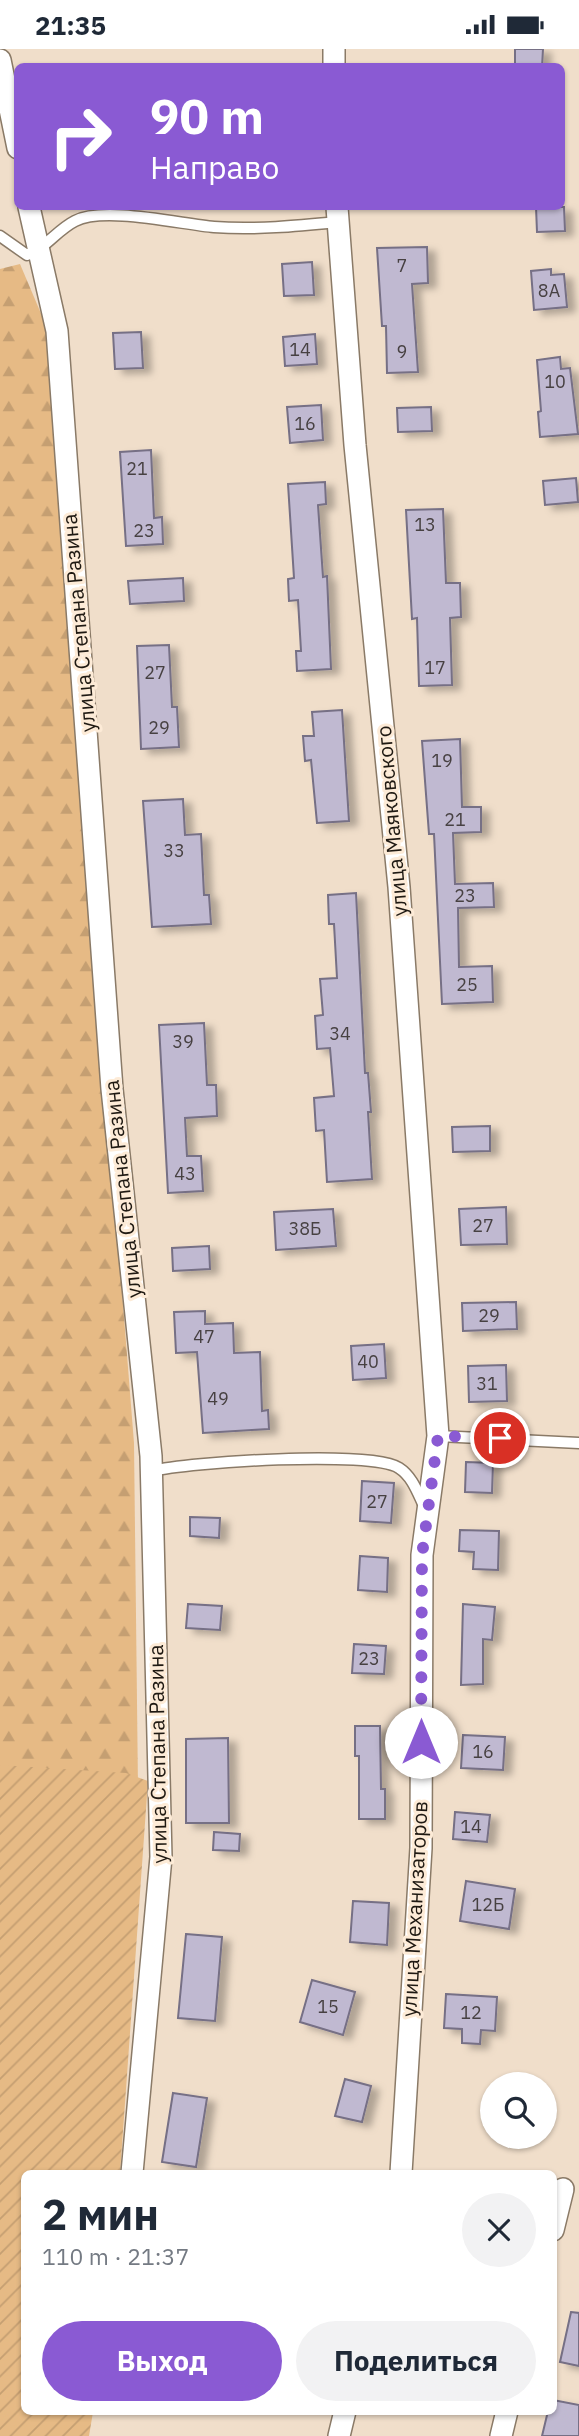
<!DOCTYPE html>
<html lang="ru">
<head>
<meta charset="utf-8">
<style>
  body { margin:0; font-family:"IBM Plex Sans",sans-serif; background:#f2f2f3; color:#1f2937; height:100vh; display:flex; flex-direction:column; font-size:26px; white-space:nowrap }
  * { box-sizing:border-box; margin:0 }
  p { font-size:23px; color:#747a83 }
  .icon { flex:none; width:38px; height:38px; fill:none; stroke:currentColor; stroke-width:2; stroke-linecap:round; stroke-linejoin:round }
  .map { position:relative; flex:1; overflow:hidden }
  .sheet { position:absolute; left:21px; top:2121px; width:536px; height:245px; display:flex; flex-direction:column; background:#fff; border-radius:10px; box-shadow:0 2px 5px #0004 }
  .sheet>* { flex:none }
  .top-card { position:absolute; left:14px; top:14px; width:551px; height:147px; border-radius:10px; box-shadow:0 2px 5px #0004; background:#8a5ad3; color:#fff; overflow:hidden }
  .tools { position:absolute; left:480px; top:2023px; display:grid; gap:14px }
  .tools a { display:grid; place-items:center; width:77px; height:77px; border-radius:50%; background:#fff; box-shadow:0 2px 5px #0004; font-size:35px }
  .pin { position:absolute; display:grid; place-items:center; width:60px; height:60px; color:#fff; margin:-30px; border:4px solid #fff; border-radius:50%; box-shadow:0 2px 7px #0007 }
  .me { position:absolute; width:77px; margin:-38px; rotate:0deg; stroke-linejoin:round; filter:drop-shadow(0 0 5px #0008) }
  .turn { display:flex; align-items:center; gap:24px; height:147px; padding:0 21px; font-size:32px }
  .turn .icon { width:91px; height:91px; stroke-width:2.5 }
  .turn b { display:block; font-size:49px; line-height:60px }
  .round { display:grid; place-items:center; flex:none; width:74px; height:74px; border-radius:37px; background:#f2f2f3 }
  .summary { display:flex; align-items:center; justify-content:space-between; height:119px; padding:0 21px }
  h1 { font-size:42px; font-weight:800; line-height:52px }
  .button { display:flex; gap:14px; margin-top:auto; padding:14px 21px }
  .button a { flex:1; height:80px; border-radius:42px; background:#8a5ad3; color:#fff; font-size:28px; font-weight:800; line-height:80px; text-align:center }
  .button a+a { background:#f2f2f3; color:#1f2937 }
  .status { display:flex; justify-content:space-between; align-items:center; height:49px; padding:0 35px; background:#fff; direction:ltr }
  .status svg { height:19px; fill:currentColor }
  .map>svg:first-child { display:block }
  .forest { fill:url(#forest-firs) }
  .garden { fill:url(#garden-furrows) }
  .building { fill:#c0b9d1; stroke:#766f85; stroke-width:2; filter:url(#shadow) }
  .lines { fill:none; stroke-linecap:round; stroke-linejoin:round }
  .service-casing { stroke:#8a7a67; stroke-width:13 }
  .minor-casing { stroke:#8a7a67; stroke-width:24 }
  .service { stroke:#fff; stroke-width:10 }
  .minor { stroke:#fff; stroke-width:21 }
  .route { stroke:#8a5ad3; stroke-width:12; stroke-dasharray:0 21.6 }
  .labels { text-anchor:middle; stroke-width:6; stroke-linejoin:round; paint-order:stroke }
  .number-label { font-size:18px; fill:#474142 }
  .street-label { font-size:21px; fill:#1f1912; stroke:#fdebd7 }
</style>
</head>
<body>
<div class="status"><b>21:35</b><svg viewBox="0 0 49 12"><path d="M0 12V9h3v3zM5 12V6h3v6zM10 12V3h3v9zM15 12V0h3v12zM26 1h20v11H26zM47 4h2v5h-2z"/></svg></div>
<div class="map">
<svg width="579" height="2387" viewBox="0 0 579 2387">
  <defs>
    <pattern id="forest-firs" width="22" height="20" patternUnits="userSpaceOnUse" patternTransform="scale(1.75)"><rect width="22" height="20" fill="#e6ba85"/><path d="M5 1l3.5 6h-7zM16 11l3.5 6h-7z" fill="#c59f72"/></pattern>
    <pattern id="garden-furrows" width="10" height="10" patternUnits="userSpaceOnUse" patternTransform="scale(1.75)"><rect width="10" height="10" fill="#e6ba85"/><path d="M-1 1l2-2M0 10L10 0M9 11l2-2" fill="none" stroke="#c59f72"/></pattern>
    <filter id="shadow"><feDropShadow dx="8" dy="4.5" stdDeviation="3.5" flood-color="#0004"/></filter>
  </defs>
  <rect width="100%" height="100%" fill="#f0deca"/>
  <polygon class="forest" points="20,215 45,274 134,1394 138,1739 0,1734 0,220"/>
  <polygon class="garden" points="0,1716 126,1724 148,1732 120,2124 24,2124 24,2362 93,2363 89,2387 0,2387"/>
  <g class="building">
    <polygon points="515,0 543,0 542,18 515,18"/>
    <polygon points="536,158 564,158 565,182 537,183"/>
    <polygon points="427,198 428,234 412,235 418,323 387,324 386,277 382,277 377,199"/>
    <polygon points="312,213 314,246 284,247 282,215"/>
    <polygon points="551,220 551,226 564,225 567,258 534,261 531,222"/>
    <polygon points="141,283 143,319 115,320 113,284"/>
    <polygon points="315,285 317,315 285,317 283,288"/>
    <polygon points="560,308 561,320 570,319 578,385 540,388 538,363 541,362 537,311"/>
    <polygon points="321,356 323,391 290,394 287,358"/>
    <polygon points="431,358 432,382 398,383 397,359"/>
    <polygon points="151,401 154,469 162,468 163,495 126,497 120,403"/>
    <polygon points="576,429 578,453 545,456 543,432"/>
    <polygon points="325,433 326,455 318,456 323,528 327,527 331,620 297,622 296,602 301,602 298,551 289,552 288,530 294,529 288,435"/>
    <polygon points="443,460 446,534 460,534 461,568 450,569 452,636 419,637 417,569 412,570 406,461"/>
    <polygon points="183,529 184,552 130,555 128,532"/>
    <polygon points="169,596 172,658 177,658 179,698 141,700 137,597"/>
    <polygon points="342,661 349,772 317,774 311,711 305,712 303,687 314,687 312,663"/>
    <polygon points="460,690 462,758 481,758 481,783 453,784 455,835 493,834 494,858 458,859 459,918 492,917 493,953 442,955 434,785 429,785 422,692"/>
    <polygon points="183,750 185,786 201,785 204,846 209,846 211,875 152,878 143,752"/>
    <polygon points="356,844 365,1024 368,1024 371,1063 368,1063 372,1130 327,1133 324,1081 316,1082 314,1049 334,1047 330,999 317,1000 315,967 323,966 320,930 337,929 334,875 329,875 328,846"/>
    <polygon points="204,974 207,1036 216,1036 217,1067 185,1069 187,1107 201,1107 203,1142 168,1144 159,976"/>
    <polygon points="490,1077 490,1102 453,1103 452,1078"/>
    <polygon points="506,1158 507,1195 461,1196 459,1160"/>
    <polygon points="333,1160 336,1197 276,1201 274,1163"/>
    <polygon points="209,1197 210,1220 173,1222 172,1199"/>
    <polygon points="516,1253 517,1280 463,1282 462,1254"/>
    <polygon points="205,1262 205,1275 233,1274 234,1304 260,1303 262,1362 268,1361 269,1380 203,1384 197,1303 176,1304 174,1263"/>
    <polygon points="384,1295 386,1329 353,1331 351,1297"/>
    <polygon points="506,1316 507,1352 469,1353 468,1317"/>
    <polygon points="466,1413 493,1414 492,1444 465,1443"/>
    <polygon points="362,1432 394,1434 391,1474 360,1472"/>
    <polygon points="190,1468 220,1469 219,1489 190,1487"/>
    <polygon points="460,1481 499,1482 498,1521 473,1520 474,1503 459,1502"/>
    <polygon points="360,1507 388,1509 387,1543 358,1541"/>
    <polygon points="188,1555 222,1557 220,1581 186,1579"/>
    <polygon points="463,1555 495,1558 492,1591 483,1590 483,1635 461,1636"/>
    <polygon points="354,1595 386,1597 384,1625 352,1624"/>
    <polygon points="355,1677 380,1677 381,1740 385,1740 385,1770 359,1770 359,1707 355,1707"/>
    <polygon points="463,1686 505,1688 503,1721 461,1719"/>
    <polygon points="228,1689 229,1774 186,1774 186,1690"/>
    <polygon points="455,1763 490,1766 487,1793 453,1790"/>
    <polygon points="214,1783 240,1785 239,1802 213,1801"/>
    <polygon points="466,1832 515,1840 509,1880 460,1872"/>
    <polygon points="353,1852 389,1854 387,1896 350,1893"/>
    <polygon points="186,1885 222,1888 215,1972 178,1969"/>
    <polygon points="312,1931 355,1943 343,1986 300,1973"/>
    <polygon points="446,1945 497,1948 495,1982 481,1981 480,1995 462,1994 462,1980 444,1979"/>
    <polygon points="345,2030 371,2037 362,2073 335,2067"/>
    <polygon points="173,2044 207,2049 196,2118 162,2113"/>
    <polygon points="571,2263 579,2264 579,2317 560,2313"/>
    <polygon points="553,2351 579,2356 579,2387 542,2387 548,2362 553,2362"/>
  </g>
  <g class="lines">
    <defs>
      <g id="service">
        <path d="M 0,187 L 27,206 C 46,199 57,181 75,172 C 104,157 180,175 214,178 C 255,181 297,177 337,173"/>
        <polyline points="438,1387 579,1394"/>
        <path d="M 152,1422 C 187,1413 371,1401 399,1419 C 413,1428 418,1445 425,1459"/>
      </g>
      <g id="minor">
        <polyline points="334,0 334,18"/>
        <polyline points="0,11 18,99"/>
        <polyline points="29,158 57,282 112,1040 151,1407 161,1808 132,2124"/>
        <polyline points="337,158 355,396 399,838 438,1387 422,1506 421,1799 401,2124"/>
        <polyline points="553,2181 563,2140"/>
        <polyline points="339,2387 345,2362"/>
        <polyline points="501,2387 507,2362"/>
      </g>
    </defs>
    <use href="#service" class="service-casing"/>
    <use href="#minor" class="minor-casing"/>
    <use href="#service" class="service"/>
    <use href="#minor" class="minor"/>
  </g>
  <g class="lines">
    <polyline class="route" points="421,1693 422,1506 438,1387 500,1389"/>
  </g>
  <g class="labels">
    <g class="number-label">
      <text x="402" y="223">7</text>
      <text x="549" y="248">8А</text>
      <text x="300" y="307">14</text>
      <text x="402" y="309">9</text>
      <text x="555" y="339">10</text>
      <text x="305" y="381">16</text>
      <text x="137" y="426">21</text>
      <text x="425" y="482">13</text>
      <text x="144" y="488">23</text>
      <text x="435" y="625">17</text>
      <text x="155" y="630">27</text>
      <text x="159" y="685">29</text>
      <text x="442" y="718">19</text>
      <text x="455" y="777">21</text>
      <text x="174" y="808">33</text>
      <text x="465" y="853">23</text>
      <text x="467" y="942">25</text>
      <text x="340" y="991">34</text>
      <text x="183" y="999">39</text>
      <text x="185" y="1131">43</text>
      <text x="483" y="1183">27</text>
      <text x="305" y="1186">38Б</text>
      <text x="489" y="1273">29</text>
      <text x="204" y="1294">47</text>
      <text x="368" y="1319">40</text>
      <text x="487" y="1341">31</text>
      <text x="218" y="1356">49</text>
      <text x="377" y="1459">27</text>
      <text x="369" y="1616">23</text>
      <text x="483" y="1709">16</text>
      <text x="471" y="1784">14</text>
      <text x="488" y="1862">12Б</text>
      <text x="328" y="1964">15</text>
      <text x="471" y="1970">12</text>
    </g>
    <g class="street-label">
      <text transform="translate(79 574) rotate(-95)" y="7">улица Степана Разина</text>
      <text transform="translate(392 772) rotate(-95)" y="7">улица Маяковского</text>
      <text transform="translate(123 1140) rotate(-96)" y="7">улица Степана Разина</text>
      <text transform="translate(158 1705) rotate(-91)" y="7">улица Степана Разина</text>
      <text transform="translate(415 1860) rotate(-87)" y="7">улица Механизаторов</text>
    </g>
  </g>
</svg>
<div class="tools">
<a><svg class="icon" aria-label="search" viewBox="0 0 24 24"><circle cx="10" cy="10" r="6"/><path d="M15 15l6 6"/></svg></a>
</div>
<div class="pin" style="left:500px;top:1389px;background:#d93025"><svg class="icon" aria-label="arrive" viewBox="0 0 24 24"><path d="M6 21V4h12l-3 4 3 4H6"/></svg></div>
<svg class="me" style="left:421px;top:1693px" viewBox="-20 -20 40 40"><circle r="19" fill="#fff"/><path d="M0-13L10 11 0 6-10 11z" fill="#8a5ad3"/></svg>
<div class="top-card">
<div class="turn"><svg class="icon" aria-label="right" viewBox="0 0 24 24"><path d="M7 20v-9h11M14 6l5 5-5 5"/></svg><div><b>90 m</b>Направо</div></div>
</div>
<section class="sheet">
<div class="summary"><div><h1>2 мин</h1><p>110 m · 21:37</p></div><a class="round"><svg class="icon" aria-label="close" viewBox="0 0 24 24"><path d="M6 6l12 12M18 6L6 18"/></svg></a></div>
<div class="button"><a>Выход</a><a>Поделиться</a></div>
</section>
</div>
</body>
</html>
